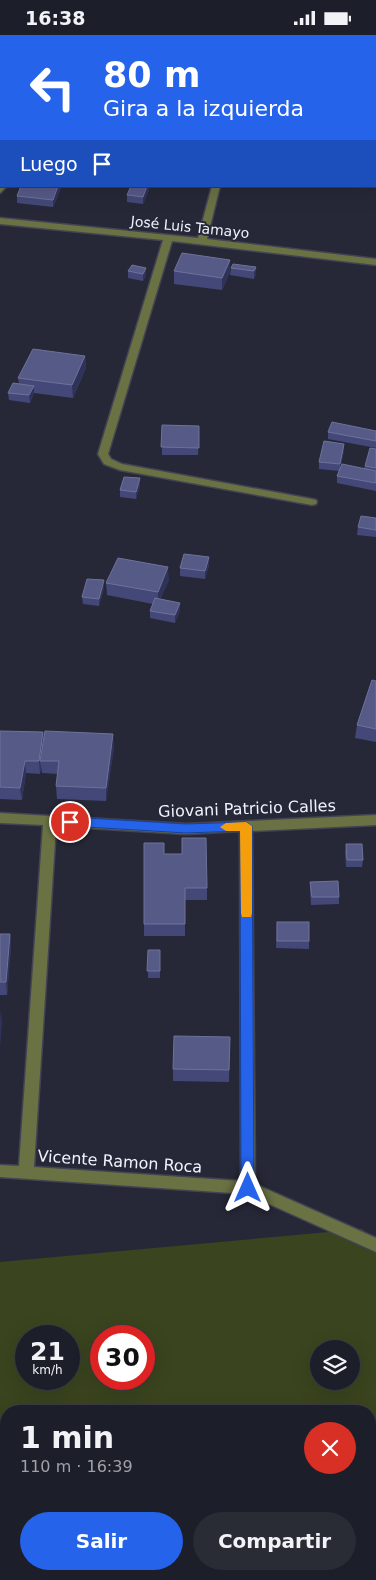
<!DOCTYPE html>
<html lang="es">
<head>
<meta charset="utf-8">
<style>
  body { margin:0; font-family:"DejaVu Sans",sans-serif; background:#292b35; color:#f1f3f6; height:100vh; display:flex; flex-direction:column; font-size:19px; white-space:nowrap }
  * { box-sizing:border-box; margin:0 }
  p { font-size:16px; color:#a0a2a8 }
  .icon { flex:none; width:28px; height:28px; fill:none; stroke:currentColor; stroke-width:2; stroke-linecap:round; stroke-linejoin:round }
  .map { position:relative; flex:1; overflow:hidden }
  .drawer { position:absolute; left:0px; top:1370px; width:376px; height:175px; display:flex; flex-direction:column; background:#1c1e29; border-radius:20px 20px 0 0; box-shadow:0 5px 20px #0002,0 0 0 1px #3a3c46 }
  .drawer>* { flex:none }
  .hud { position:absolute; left:0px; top:0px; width:376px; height:152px; box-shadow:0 5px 20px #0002,0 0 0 1px #3a3c46; background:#2563eb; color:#fff; overflow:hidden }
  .fabs { position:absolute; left:310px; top:1305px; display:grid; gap:10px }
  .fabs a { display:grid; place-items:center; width:50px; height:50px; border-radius:50%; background:#1c1e29; box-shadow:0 5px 20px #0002,0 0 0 1px #3a3c46; font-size:25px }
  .speed { position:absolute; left:15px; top:1290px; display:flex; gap:10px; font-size:25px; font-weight:700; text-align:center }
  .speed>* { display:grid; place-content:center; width:65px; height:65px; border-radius:50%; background:#1c1e29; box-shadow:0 5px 20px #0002,0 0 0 1px #3a3c46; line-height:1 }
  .speed small { font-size:12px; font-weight:400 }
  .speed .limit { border:8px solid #d22; background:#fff; color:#111 }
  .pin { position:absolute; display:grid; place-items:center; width:42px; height:42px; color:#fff; margin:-21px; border:2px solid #fff; border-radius:50%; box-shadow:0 1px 5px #0007 }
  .me { position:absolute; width:55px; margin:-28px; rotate:0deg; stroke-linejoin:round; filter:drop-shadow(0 0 4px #0008) }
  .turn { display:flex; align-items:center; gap:18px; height:105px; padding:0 20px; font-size:22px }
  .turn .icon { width:65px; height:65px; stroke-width:2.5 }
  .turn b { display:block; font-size:35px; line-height:42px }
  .then { display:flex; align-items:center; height:48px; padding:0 20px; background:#0003; gap:10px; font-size:19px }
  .round { display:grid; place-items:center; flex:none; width:52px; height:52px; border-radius:26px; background:#292b35 }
  .summary { display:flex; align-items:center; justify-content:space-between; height:85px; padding:0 20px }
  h1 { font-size:30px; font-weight:700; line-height:38px }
  .button { display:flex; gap:10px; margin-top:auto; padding:10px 20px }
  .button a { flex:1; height:58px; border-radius:30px; background:#2563eb; color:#fff; font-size:20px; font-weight:700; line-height:58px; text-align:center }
  .button a+a { background:#292b35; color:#f1f3f6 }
  .status { display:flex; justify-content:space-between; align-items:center; height:35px; padding:0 25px; background:#1c1e29; direction:ltr }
  .status svg { height:14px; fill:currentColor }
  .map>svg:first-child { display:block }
  .green { fill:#3a441e; fill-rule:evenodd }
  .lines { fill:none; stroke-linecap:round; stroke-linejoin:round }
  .minor-casing { stroke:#424453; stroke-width:3 }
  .minor { fill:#6a7143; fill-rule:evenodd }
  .wall { fill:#444879 }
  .shaded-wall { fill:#303359 }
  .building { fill:#565a87; stroke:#6e729a }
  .route { fill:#2563eb; stroke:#184099 }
  .slow { fill:#f59e0b }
  .labels { text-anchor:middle; stroke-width:4; stroke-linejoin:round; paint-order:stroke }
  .far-street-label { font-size:14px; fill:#f0f2fd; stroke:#262837 }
  .street-label { font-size:16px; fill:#f0f2fd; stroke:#262837 }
</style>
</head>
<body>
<div class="status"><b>16:38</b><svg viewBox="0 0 49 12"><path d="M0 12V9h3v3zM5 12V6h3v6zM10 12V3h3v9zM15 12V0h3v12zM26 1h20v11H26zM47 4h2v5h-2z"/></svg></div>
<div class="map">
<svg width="376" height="1545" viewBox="0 0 376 1545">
  <rect width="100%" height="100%" fill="#262837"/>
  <path class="green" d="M 362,1194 L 376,1206 L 376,1545 L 273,1545 L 269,1539 L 370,1539 L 370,1376 L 6,1376 L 6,1474 L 0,1474 L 0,1227 ZM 26,1301 L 69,1301 L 69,1344 L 26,1344 ZM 101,1301 L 144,1301 L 144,1344 L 101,1344 ZM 319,1314 L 351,1314 L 351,1346 L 319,1346 Z"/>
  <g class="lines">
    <defs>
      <g id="minor">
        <polygon points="0,149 1,151 7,151 0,158"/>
        <polygon points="212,151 220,151 207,204 376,224 376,230 172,206 108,419 111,424 122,429 312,464 316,465 317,467 316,469 312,470 120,435 104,429 98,419 163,205 0,189 0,183 198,203"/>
        <path d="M 0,778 L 186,789 L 376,780 L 376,790 L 252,796 L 255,1149 L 376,1203 L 376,1217 L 247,1159 L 0,1142 L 0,1130 L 19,1131 L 43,790 L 0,788 ZM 56,791 L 186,799 L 240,796 L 241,1146 L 34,1132 Z"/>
      </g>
    </defs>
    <use href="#minor" class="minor-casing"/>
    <use href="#minor" class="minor"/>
  </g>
  <g class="wall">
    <polygon points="21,151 62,151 53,172 17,168 17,161"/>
    <polygon points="306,151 327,151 327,152"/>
    <polygon points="149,155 143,169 127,167 127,160"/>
    <polygon points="230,225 230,237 222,255 174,249 174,236"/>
    <polygon points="256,232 256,239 254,244 230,240 231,233"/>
    <polygon points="146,233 146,240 143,246 128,243 128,236"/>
    <polygon points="85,321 86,333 73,363 34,358 30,368 9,365 8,358 19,349 18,343"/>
    <polygon points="162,390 199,391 198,420 162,420"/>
    <polygon points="376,396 376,413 328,404 328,397"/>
    <polygon points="344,409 344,416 340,434 364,433 365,431 376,414 376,456 337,448 337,441 339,436 319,434 319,427"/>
    <polygon points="140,451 136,464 120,462 120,455"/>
    <polygon points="376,483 376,502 357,500 358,492"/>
    <polygon points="209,522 209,530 205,544 180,541 180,533"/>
    <polygon points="104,545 104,553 99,571 83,569 82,562"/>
    <polygon points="169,545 160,564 180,575 175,588 150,583 150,576 153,569 107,560 106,548"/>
    <polygon points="376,646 376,707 355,703 357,690"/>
    <polygon points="0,696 43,697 44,703 114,712 106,766 57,764 56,751 58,739 42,738 41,732 40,739 26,738 22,765 0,764"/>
    <polygon points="346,809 363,825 362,832 346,832 345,817"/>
    <polygon points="164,819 207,853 207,865 185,865 185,901 144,901 144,889"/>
    <polygon points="310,847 339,862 339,869 311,870 310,854"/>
    <polygon points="277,887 309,906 309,914 276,913"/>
    <polygon points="0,899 10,899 11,911 7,960 0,960"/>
    <rect x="148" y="915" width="12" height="28"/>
    <polygon points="230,1002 229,1047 173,1046 173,1034"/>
  </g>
  <g class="shaded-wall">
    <polygon points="58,151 62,151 53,172 53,165"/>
    <polygon points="147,151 149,151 149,155 143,169 143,162"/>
    <polygon points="230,225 230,237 222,255 222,243"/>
    <polygon points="256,232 256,239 254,244 254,236"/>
    <polygon points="146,233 146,240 143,246 143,239"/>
    <polygon points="85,321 86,333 73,363 72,350"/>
    <polygon points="34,351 34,358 30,368 29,360"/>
    <polygon points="344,409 344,416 340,436 340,429"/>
    <polygon points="140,443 140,451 136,464 136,457"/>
    <polygon points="209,522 209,530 205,544 205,536"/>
    <polygon points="168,532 169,545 158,570 158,557"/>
    <polygon points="104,545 104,553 99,571 99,564"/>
    <polygon points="180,568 180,575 175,588 175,580"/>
    <polygon points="43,697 44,710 40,726 41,732 40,739 39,726"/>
    <polygon points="113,699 114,712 106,766 106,753"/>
    <polygon points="25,726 26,738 22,765 20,753"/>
    <polygon points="10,899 11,911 7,960 6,947"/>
    <polygon points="1,975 2,988 0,1014 0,983"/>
  </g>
  <g class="building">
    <polygon points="21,151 58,151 53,165 17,161"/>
    <polygon points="131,151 147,151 143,162 127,160"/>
    <polygon points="182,218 230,225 222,243 174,236"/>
    <polygon points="233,229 256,232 254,236 231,233"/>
    <polygon points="132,230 146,233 143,239 128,236"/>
    <polygon points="33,314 85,321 72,350 18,343"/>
    <polygon points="13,348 34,351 29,360 8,358"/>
    <polygon points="332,387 376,396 376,406 328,397"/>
    <polygon points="162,390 199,391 199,413 161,412"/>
    <polygon points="324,406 344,409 340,429 319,427"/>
    <polygon points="370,413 376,414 376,433 365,431"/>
    <polygon points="342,429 376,436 376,448 337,441"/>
    <polygon points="124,442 140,443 136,457 120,455"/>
    <polygon points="361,481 376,483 376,495 358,492"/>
    <polygon points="184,519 209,522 205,536 180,533"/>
    <polygon points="118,523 168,532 158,557 106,548"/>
    <polygon points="87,544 104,545 99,564 82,562"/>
    <polygon points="155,563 180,568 175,580 150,576"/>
    <polygon points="372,645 376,646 376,694 357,690"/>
    <polygon points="0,696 43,697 39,726 25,726 20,753 0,752"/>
    <polygon points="45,696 113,699 106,753 56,751 59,726 40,726"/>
    <polygon points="182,803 206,803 207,853 185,853 185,889 144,889 144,808 164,808 164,819 182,819"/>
    <polygon points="346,809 362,809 363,825 347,825"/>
    <polygon points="338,846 339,862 312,862 310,847"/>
    <rect x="277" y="887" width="32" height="19"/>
    <polygon points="0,899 10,899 6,947 0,947"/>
    <polygon points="148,915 160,915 160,936 147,936"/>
    <polygon points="174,1001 230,1002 229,1035 173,1034"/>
  </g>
  <polygon class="route" points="70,782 186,789 246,787 252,791 254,1153 253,1157 248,1159 243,1157 241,1153 240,796 186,798 70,791 64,787"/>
  <polygon class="slow" points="246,787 252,791 252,878 251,882 242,882 241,878 240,796 226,796 220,792 226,788"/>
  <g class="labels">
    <g class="far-street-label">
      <text transform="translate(190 192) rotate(6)" y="5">José Luis Tamayo</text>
    </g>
    <g class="street-label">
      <text transform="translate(247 773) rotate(-2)" y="6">Giovani Patricio Calles</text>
      <text transform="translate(120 1126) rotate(4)" y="6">Vicente Ramon Roca</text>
    </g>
  </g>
</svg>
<div class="fabs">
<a><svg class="icon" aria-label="layers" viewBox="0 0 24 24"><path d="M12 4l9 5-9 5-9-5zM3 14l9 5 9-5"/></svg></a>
</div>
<div class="speed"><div>21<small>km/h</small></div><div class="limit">30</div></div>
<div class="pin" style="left:70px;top:787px;background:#d93025"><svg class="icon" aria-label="arrive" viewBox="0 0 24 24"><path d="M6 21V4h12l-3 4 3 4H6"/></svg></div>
<svg class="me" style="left:248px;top:1153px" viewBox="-20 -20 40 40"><path d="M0-17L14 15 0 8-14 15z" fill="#2563eb" stroke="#fff" stroke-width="4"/></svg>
<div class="hud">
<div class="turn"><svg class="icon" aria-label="left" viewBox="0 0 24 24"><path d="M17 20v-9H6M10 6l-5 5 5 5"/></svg><div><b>80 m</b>Gira a la izquierda</div></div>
<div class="then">Luego<svg class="icon" aria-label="arrive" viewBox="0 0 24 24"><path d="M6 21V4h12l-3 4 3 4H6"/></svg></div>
</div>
<section class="drawer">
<div class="summary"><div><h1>1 min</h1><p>110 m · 16:39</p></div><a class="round" style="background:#d93025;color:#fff"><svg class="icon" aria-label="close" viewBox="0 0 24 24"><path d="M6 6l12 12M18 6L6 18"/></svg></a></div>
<div class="button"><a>Salir</a><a>Compartir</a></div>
</section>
</div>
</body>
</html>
